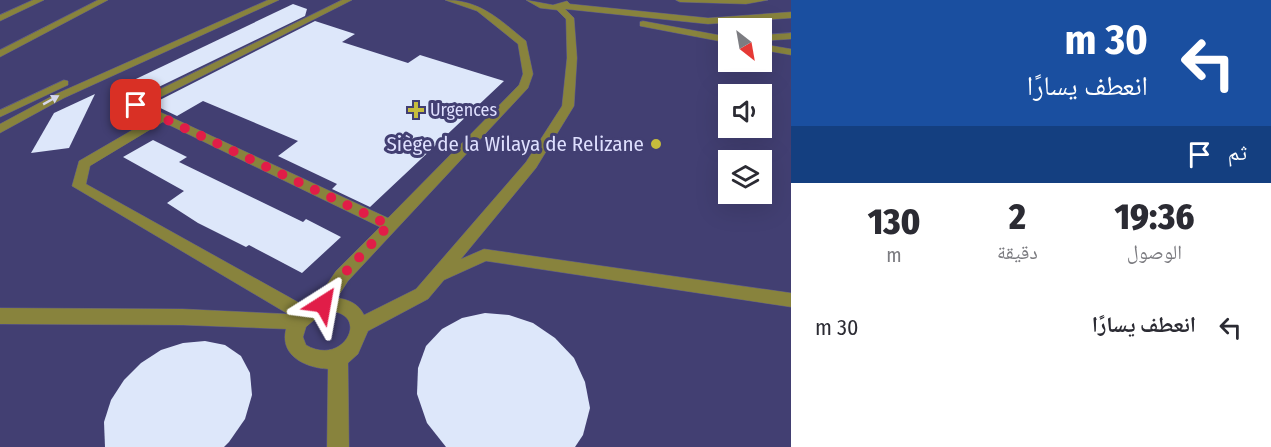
<!DOCTYPE html>
<html lang="ar">
<head>
<meta charset="utf-8">
<style>
  body { margin:0; font-family:"Fira Sans Condensed","Noto Naskh Arabic",sans-serif; background:#f2f2f3; color:#2b2b33; direction:rtl; height:100vh; display:flex; flex-direction:column; font-size:22px; white-space:nowrap }
  * { box-sizing:border-box; margin:0 }
  p { font-size:20px; color:#7c7c81 }
  .icon { flex:none; width:33px; height:33px; fill:none; stroke:currentColor; stroke-width:2; stroke-linecap:round; stroke-linejoin:round }
  .map { position:relative; flex:1; overflow:hidden; direction:ltr }
  .sheet { display:flex; flex-direction:column; background:#fff; width:480px }
  .sheet>* { flex:none }
  .banner { background:#1a4fa0; color:#fff; overflow:hidden }
  .needle { width:39px; rotate:149deg }
  .tools { position:absolute; left:718px; top:18px; display:grid; gap:12px }
  .tools a { display:grid; place-items:center; width:54px; height:54px; border-radius:0px; background:#fff; box-shadow:0 6px 24px #0002; font-size:30px }
  .pin { position:absolute; display:grid; place-items:center; width:51px; height:51px; color:#fff; margin:-26px; border-radius:12px; box-shadow:0 3px 9px #0006 }
  .me { position:absolute; width:66px; margin:-33px; rotate:34deg; stroke-linejoin:round; filter:drop-shadow(0 0 4px #0008) }
  .turn { display:flex; align-items:center; gap:21px; height:126px; padding:0 24px; font-size:27px }
  .turn .icon { width:78px; height:78px; stroke-width:2.5 }
  .turn b { display:block; font-size:42px; line-height:51px }
  .then { display:flex; align-items:center; height:57px; padding:0 24px; background:#0003; gap:12px; font-size:22px }
  .eta { display:flex; justify-content:space-evenly; align-items:center; height:102px; text-align:center }
  .eta b { font-size:36px; font-weight:800; line-height:42px }
  ul { padding:0; list-style:none }
  li { display:flex; align-items:center; gap:18px; height:84px; padding:0 24px }
  li div { flex:1 }
  li b { display:block; font-size:22px }
  li em { font-style:normal }
  main { display:flex; flex:1; min-height:0 }
  .map>svg:first-child { display:block }
  .building { fill:#dde7fa }
  .lines { fill:none; stroke-linecap:round; stroke-linejoin:round }
  .minor-casing { stroke:#5e5c8b; stroke-width:1 }
  .minor { fill:#88833d; fill-rule:evenodd }
  .oneway { fill:#d5d6eb }
  .route { stroke:#e11d48; stroke-width:10; stroke-dasharray:0 18 }
  .poi-dot { fill:#c6bc3c; stroke:#423f72; stroke-width:2 }
  .labels { text-anchor:middle; stroke-width:6; stroke-linejoin:round; paint-order:stroke }
  .far-poi-label { font-size:18px; fill:#dedffe; stroke:#423f72; text-anchor:start }
  .poi-label { font-size:21px; fill:#dedffe; stroke:#423f72; text-anchor:end }
</style>
</head>
<body>
<main>
<section class="sheet">
<div class="banner">
<div class="turn"><svg class="icon" aria-label="left" viewBox="0 0 24 24"><path d="M17 20v-9H6M10 6l-5 5 5 5"/></svg><div><b>30 m</b>انعطف يسارًا</div></div>
<div class="then">ثم<svg class="icon" aria-label="arrive" viewBox="0 0 24 24"><path d="M6 21V4h12l-3 4 3 4H6"/></svg></div>
</div>
<div class="eta">
<div><b>19:36</b><p>الوصول</p></div>
<div><b>2</b><p>دقيقة</p></div>
<div><b>130</b><p>m</p></div>
</div>
<ul>
<li><svg class="icon" aria-label="left" viewBox="0 0 24 24"><path d="M17 20v-9H6M10 6l-5 5 5 5"/></svg><div><b>انعطف يسارًا</b></div><em>30 m</em></li>
</ul>
</section>
<div class="map">
<svg width="791" height="447" viewBox="0 0 791 447">
  <rect width="100%" height="100%" fill="#423f72"/>
  <g class="building">
    <polygon points="293,4 307,9 305,16 138,97 117,88"/>
    <polygon points="315,21 355,34 342,42 408,63 420,55 504,81 370,207 332,189 337,184 278,156 298,141 203,101 177,116 152,104"/>
    <polygon points="95,94 69,148 31,153 54,113"/>
    <polygon points="153,140 187,157 179,162 303,222 306,219 341,237 302,273 249,245 246,247 198,223 167,203 184,191 123,157"/>
    <polygon points="485,313 509,315 533,323 555,338 574,358 585,382 590,408 583,435 575,447 446,447 427,423 417,394 418,368 426,346 442,329 462,318"/>
    <polygon points="205,341 225,345 241,356 250,373 252,395 245,419 229,442 224,447 105,447 104,422 111,400 124,380 141,363 161,350 183,343"/>
  </g>
  <g class="lines">
    <defs>
      <g id="minor">
        <polygon points="33,0 44,0 0,21 0,15"/>
        <polygon points="98,0 108,0 0,57 0,50"/>
        <polygon points="268,0 279,0 64,98 0,133 0,124 56,94"/>
        <path d="M 342,0 L 352,0 L 145,105 L 388,218 L 519,85 L 523,74 L 518,44 L 477,11 L 445,0 C 481,0 500,20 526,41 L 533,74 L 528,88 L 348,281 L 337,298 C 348,299 359,304 364,315 L 416,289 L 526,162 L 562,106 L 567,58 L 566,19 L 557,10 L 540,8 L 526,0 L 553,5 L 567,1 L 570,4 L 708,18 L 791,12 L 791,18 L 708,24 L 565,9 L 574,18 L 577,58 L 574,106 L 536,168 L 461,259 L 484,249 L 791,293 L 791,307 L 486,261 L 444,280 L 428,299 L 368,331 L 358,354 L 348,363 L 349,447 L 327,447 L 328,369 C 306,368 279,356 286,329 L 183,325 L 0,324 L 0,308 L 183,309 L 288,314 L 72,186 L 79,161 L 153,118 L 132,107 L 132,103 ZM 163,122 L 380,227 L 336,271 L 317,299 L 305,306 L 86,184 L 90,166 ZM 325,311 C 329,312 335,311 339,313 C 366,323 340,365 306,345 L 303,337 L 306,327 Z"/>
        <polygon points="676,0 768,0 746,4 680,2"/>
        <polygon points="643,21 729,37 729,43 640,26 640,22"/>
        <polygon points="791,33 791,39 762,41 762,35"/>
        <polygon points="762,44 791,49 791,55 762,50"/>
        <polygon points="64,80 68,81 68,85 0,117 0,110"/>
      </g>
    </defs>
    <use href="#minor" class="minor-casing"/>
    <use href="#minor" class="minor"/>
  </g>
  <defs><path id="oneway-solid" d="M-6-.8H1V-3.2L6.5 0L1 3.2V.8H-6Z" transform="scale(1.5)"/></defs>
  <use class="oneway" href="#oneway-solid" transform="translate(51 100) rotate(-29)"/>
  <g class="lines">
    <polyline class="route" points="136,105 389,225 342,276 323,304"/>
  </g>
  <g class="poi-dot">
    <path d="M413 101h6v6h6v6h-6v6h-6v-6h-6v-6h6z"/>
    <circle cx="656" cy="144" r="6"/>
  </g>
  <g class="labels">
    <g class="far-poi-label">
      <text x="430" y="116">Urgences</text>
    </g>
    <g class="poi-label">
      <text x="644" y="151">Siège de la Wilaya de Relizane</text>
    </g>
  </g>
</svg>
<div class="tools">
<a><svg class="needle" viewBox="-14 -14 28 28"><path d="M0-13l5 13h-10z" fill="#e53935"/><path d="M0 13l5-13h-10z" fill="#7c7c81"/></svg></a>
<a><svg class="icon" aria-label="sound" viewBox="0 0 24 24"><path d="M4 9h4l5-4v14l-5-4H4zM17 9q2 3 0 6"/></svg></a>
<a><svg class="icon" aria-label="layers" viewBox="0 0 24 24"><path d="M12 4l9 5-9 5-9-5zM3 14l9 5 9-5"/></svg></a>
</div>
<div class="pin" style="left:136px;top:105px;background:#d93025"><svg class="icon" aria-label="arrive" viewBox="0 0 24 24"><path d="M6 21V4h12l-3 4 3 4H6"/></svg></div>
<svg class="me" style="left:323px;top:304px" viewBox="-20 -20 40 40"><path d="M0-17L14 15 0 8-14 15z" fill="#e11d48" stroke="#fff" stroke-width="4"/></svg>
</div>
</main>
</body>
</html>
